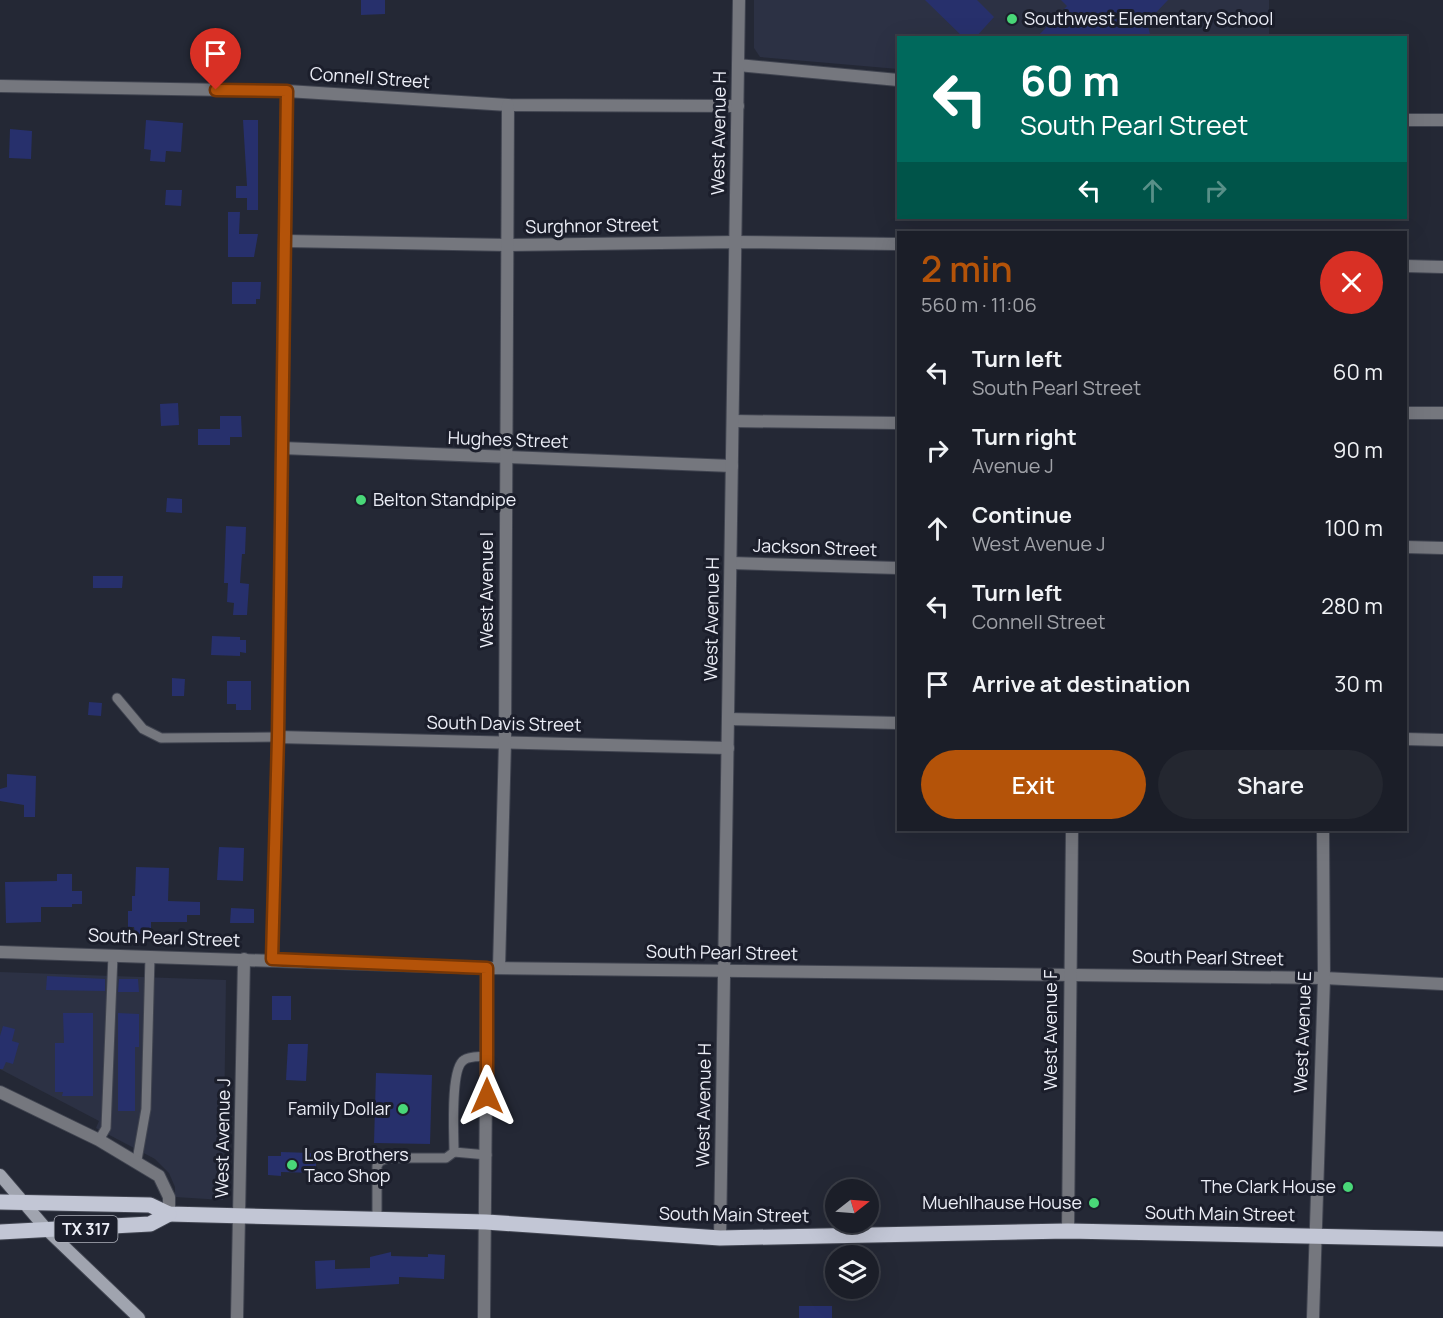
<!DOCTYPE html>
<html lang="en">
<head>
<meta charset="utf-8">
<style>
  body { margin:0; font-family:Manrope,sans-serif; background:#242730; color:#f1f3f6; height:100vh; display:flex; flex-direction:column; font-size:22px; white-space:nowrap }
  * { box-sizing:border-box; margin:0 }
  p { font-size:20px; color:#a0a2a8 }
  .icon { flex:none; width:33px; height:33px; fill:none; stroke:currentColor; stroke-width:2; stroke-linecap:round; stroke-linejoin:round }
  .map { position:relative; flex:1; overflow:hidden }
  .side { position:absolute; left:897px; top:231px; width:510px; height:600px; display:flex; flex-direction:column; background:#1b1e28; border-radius:0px; box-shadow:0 6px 24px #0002,0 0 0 2px #393c45 }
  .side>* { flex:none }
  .hud { position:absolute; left:897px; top:36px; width:510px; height:183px; border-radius:0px; box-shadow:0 6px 24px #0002,0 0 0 2px #393c45; background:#00695c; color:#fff; overflow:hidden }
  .needle { width:39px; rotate:73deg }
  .controls { position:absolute; left:825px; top:1179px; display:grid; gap:12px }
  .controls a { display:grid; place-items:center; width:54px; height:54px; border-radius:50%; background:#1b1e28; box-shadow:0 6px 24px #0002,0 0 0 2px #393c45; font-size:30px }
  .pin { position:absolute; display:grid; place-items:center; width:51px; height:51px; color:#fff; margin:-62px -26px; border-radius:50% 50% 50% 0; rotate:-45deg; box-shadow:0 0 6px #0007 }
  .pin .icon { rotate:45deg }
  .me { position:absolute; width:66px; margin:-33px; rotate:0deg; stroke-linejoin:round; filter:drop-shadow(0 0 4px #0008) }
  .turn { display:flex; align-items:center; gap:21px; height:126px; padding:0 24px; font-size:27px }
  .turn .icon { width:78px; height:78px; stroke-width:2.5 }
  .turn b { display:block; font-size:42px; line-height:51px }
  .lanes { display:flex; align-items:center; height:57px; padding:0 24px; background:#0003; justify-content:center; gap:30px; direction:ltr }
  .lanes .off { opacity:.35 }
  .round { display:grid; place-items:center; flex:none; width:63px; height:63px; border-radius:32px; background:#242730 }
  .overview { display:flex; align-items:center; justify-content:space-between; height:102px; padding:0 24px }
  h1 { font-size:36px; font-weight:600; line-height:45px; color:#b45309 }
  .primary-button { display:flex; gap:12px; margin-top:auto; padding:12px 24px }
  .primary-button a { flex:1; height:69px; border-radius:36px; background:#b45309; color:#fff; font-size:24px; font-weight:600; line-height:69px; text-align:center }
  .primary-button a+a { background:#242730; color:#f1f3f6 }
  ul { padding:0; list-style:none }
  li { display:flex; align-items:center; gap:18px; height:78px; padding:0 24px }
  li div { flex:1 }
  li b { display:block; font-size:22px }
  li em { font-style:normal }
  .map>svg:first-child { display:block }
  .built { fill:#2c3144 }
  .building { fill:#27306c }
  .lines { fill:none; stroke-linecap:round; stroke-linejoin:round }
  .service-casing { stroke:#404450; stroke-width:11 }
  .minor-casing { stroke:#404450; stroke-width:14 }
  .secondary-casing { stroke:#404450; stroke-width:14 }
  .primary-casing { stroke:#404450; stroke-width:17 }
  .service { stroke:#75777e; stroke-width:9 }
  .minor { stroke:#75777e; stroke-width:12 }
  .secondary { stroke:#a0a4af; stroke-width:12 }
  .primary { stroke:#c2c6d5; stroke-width:15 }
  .route-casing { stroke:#753606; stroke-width:15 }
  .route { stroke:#b45309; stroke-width:10 }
  .poi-dot { fill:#49d778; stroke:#1b1e2b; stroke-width:2 }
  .labels { text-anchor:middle; stroke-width:6; stroke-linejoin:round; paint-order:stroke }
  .shield { fill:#1b1e2b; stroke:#adb0ba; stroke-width:1.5 }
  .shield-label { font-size:16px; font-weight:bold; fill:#eceef7 }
  .poi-label { font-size:18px; fill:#eceef7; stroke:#1b1e2b; text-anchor:start }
  .street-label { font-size:18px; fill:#eceef7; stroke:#1b1e2b }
</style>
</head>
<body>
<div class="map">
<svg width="1443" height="1318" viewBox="0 0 1443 1318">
  <rect width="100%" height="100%" fill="#242835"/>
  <g class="built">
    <polygon points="754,0 1269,0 1269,37 898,38 898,69 760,57 754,48"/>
    <polygon points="0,972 226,980 223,1200 175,1197 175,1187 169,1173 155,1159 96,1128 99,1121 0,1069"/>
  </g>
  <g class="building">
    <polygon points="361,0 385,0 385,14 361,15"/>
    <polygon points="925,0 977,0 994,17 975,38 964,38"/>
    <polygon points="1061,0 1168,0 1147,22 1151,38 1036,38 1067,6"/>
    <polygon points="146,120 183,123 181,152 166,151 165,162 150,161 151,150 144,149"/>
    <polygon points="243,120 258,120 258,210 247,210 247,198 236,198 236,186 247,186"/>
    <polygon points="10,129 32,131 31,159 9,158"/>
    <polygon points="166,190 182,190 181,206 165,205"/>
    <polygon points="228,212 240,212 239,234 258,234 254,257 228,257"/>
    <polygon points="232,282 261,282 260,299 256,299 256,304 232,304"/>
    <polygon points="178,403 179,425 161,426 160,404"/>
    <polygon points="220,416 241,416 242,437 230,437 230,445 198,445 198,429 220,429"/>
    <polygon points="167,498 182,499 182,513 166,512"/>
    <polygon points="226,526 246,527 245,554 242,554 240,583 249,584 247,615 233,615 234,603 227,602 228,583 224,583"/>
    <polygon points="93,576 123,576 122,588 93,588"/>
    <polygon points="212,636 240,637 240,640 246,640 246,653 240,652 240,656 211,655"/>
    <polygon points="172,678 185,679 184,696 172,696"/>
    <polygon points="227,681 251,681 251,710 236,710 236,704 227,704"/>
    <polygon points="89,702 102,703 101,716 88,715"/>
    <polygon points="7,774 36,776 35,817 24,817 24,805 0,801 0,789 7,787"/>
    <polygon points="219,847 244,848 243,881 217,880"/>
    <polygon points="136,867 169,868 168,901 200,902 200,915 187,915 187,922 151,922 151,928 146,928 146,934 135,934 134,927 128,927 128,911 132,911 132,896 135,896"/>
    <polygon points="57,874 72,874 72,891 82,891 82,904 72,904 72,907 41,907 41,922 6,923 5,882 57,881"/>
    <polygon points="231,908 254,909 254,923 230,923"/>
    <polygon points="47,976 105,979 105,991 46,990"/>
    <polygon points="119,979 138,979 139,992 118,992"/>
    <rect x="272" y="996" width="19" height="24"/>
    <polygon points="63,1013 93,1013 93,1096 62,1096 63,1092 55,1092 55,1043 64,1043"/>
    <polygon points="118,1013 139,1014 139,1047 135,1047 135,1111 118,1111"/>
    <polygon points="3,1026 15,1029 12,1041 19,1043 13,1064 6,1062 3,1069 0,1069 0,1036"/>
    <polygon points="288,1044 308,1044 306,1081 286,1080"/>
    <polygon points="376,1073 432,1075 430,1144 374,1143"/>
    <polygon points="281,1152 311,1153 311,1158 316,1158 316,1173 281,1172 281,1176 268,1175 268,1156 281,1156"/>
    <polygon points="391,1252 391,1256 428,1257 428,1254 445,1255 444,1279 399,1277 399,1284 316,1289 315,1261 335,1260 335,1269 370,1268 370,1257"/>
    <rect x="799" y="1306" width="33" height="12"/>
  </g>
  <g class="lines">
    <defs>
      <g id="service">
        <polyline points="117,698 143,729 161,738 278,737"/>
        <polyline points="99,1140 106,1128 113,955"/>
        <polyline points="454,1152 487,1155"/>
        <polyline points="137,1160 146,1109 150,956"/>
        <path d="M 377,1217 L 377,1166 L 380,1161 L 389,1158 L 446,1158 L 454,1152 C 454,1135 450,1068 464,1060 C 469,1056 480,1057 487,1056"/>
      </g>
      <g id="minor">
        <polyline points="738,65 898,80"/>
        <polyline points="0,86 287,91 508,105 738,106"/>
        <polyline points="1406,120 1443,120"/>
        <polyline points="286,241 508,245 736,242 898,244"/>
        <polyline points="1406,266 1443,267"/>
        <polyline points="1406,413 1443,413"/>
        <polyline points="733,421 898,423"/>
        <polyline points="282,448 732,466"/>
        <polyline points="1406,547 1443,548"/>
        <polyline points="731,563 898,568"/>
        <polyline points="728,719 898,723"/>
        <polyline points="278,737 728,748"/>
        <polyline points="1406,739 1443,740"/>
        <polyline points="0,952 487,968 1324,978 1443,984"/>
        <polyline points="272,959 278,737 287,91"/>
        <polyline points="499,968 505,742 508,105"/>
        <polyline points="0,1092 99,1140 159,1176 169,1197 169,1214"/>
        <polyline points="1068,1231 1072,830"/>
        <polyline points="720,1238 739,0"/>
        <polyline points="237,1318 244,959"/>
        <polyline points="484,1318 487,968"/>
        <polyline points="1313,1318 1324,978 1323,830"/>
      </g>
      <polyline id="secondary" points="0,1175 48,1231 139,1318"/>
      <g id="primary">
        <polyline points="0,1202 150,1205 169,1214 486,1222 720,1238 1068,1231 1443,1239"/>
        <polyline points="0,1232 150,1224 169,1214"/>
      </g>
    </defs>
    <use href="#service" class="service-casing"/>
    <use href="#minor" class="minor-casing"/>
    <use href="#secondary" class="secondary-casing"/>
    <use href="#primary" class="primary-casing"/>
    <use href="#service" class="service"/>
    <use href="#minor" class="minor"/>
    <use href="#secondary" class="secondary"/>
    <use href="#primary" class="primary"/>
  </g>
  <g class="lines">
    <defs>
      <polyline id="route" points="216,90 287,91 278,737 272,959 487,968 487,1096"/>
    </defs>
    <use href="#route" class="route-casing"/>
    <use href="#route" class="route"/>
  </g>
  <g class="poi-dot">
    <circle cx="1012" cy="19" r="6"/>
    <circle cx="361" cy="500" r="6"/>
    <circle cx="403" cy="1109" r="6"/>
    <circle cx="292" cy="1165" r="6"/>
    <circle cx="1348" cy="1187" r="6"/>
    <circle cx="1094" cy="1203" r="6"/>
  </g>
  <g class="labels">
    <rect class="shield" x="54.5" y="1216" width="63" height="26" rx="4.5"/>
    <g class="shield-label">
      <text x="86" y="1235">TX 317</text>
    </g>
    <g class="poi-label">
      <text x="1024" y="25">Southwest Elementary School</text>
      <text x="373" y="506">Belton Standpipe</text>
      <text x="391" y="1115" text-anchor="end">Family Dollar</text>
      <text x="304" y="1161">Los Brothers<tspan x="304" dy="21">Taco Shop</tspan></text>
      <text x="1336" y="1193" text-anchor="end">The Clark House</text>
      <text x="1082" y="1209" text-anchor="end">Muehlhause House</text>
    </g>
    <g class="street-label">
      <text transform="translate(370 78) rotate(4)" y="6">Connell Street</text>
      <text transform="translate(719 133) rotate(-89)" y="6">West Avenue H</text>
      <text transform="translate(592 226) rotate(-1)" y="6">Surghnor Street</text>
      <text transform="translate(508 440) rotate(2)" y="6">Hughes Street</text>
      <text transform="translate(815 548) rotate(2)" y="6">Jackson Street</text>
      <text transform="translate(487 590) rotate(-90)" y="6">West Avenue I</text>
      <text transform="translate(712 619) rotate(-89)" y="6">West Avenue H</text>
      <text transform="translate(504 724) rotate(1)" y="6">South Davis Street</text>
      <text transform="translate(164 938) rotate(2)" y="6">South Pearl Street</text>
      <text transform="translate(722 953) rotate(1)" y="6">South Pearl Street</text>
      <text transform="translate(1208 958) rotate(1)" y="6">South Pearl Street</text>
      <text transform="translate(1051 1030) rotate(-90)" y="6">West Avenue F</text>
      <text transform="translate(1303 1032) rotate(-88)" y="6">West Avenue E</text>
      <text transform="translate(704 1105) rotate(-89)" y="6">West Avenue H</text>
      <text transform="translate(223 1138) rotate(-89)" y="6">West Avenue J</text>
      <text transform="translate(1220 1214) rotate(1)" y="6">South Main Street</text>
      <text transform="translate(734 1215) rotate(1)" y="6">South Main Street</text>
    </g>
  </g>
</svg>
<div class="controls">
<a><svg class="needle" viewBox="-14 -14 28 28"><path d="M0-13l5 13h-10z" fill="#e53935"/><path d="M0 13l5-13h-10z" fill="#a0a2a8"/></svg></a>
<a><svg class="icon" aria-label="layers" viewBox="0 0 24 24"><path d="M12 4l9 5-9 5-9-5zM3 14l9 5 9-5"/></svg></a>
</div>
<div class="pin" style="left:216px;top:90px;background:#d93025"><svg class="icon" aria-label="arrive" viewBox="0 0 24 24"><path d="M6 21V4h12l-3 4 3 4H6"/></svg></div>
<svg class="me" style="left:487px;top:1096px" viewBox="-20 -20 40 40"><path d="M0-17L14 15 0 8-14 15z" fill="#b45309" stroke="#fff" stroke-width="4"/></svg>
<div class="hud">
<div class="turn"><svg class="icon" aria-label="left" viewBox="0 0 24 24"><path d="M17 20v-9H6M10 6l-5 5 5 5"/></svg><div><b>60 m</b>South Pearl Street</div></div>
<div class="lanes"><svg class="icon" aria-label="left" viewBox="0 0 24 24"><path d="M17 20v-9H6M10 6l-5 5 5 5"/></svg><svg class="icon off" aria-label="ahead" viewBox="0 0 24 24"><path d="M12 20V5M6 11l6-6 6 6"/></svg><svg class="icon off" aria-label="right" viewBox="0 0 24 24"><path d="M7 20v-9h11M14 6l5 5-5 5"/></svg></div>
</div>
<section class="side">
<div class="overview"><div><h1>2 min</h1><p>560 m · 11:06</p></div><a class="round" style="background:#d93025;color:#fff"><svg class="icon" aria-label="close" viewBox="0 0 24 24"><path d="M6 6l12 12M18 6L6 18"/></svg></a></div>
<ul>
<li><svg class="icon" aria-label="left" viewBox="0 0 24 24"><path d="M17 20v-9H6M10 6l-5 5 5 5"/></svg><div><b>Turn left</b><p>South Pearl Street</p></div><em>60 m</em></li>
<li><svg class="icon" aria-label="right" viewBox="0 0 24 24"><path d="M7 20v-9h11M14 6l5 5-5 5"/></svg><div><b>Turn right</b><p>Avenue J</p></div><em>90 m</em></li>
<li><svg class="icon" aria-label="ahead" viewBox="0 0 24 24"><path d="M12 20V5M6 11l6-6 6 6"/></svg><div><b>Continue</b><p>West Avenue J</p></div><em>100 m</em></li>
<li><svg class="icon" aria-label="left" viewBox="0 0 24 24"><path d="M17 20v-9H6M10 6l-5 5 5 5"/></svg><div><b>Turn left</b><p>Connell Street</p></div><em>280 m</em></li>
<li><svg class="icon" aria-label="arrive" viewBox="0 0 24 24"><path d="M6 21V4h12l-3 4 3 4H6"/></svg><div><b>Arrive at destination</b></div><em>30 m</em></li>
</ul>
<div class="primary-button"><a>Exit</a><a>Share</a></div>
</section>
</div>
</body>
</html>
